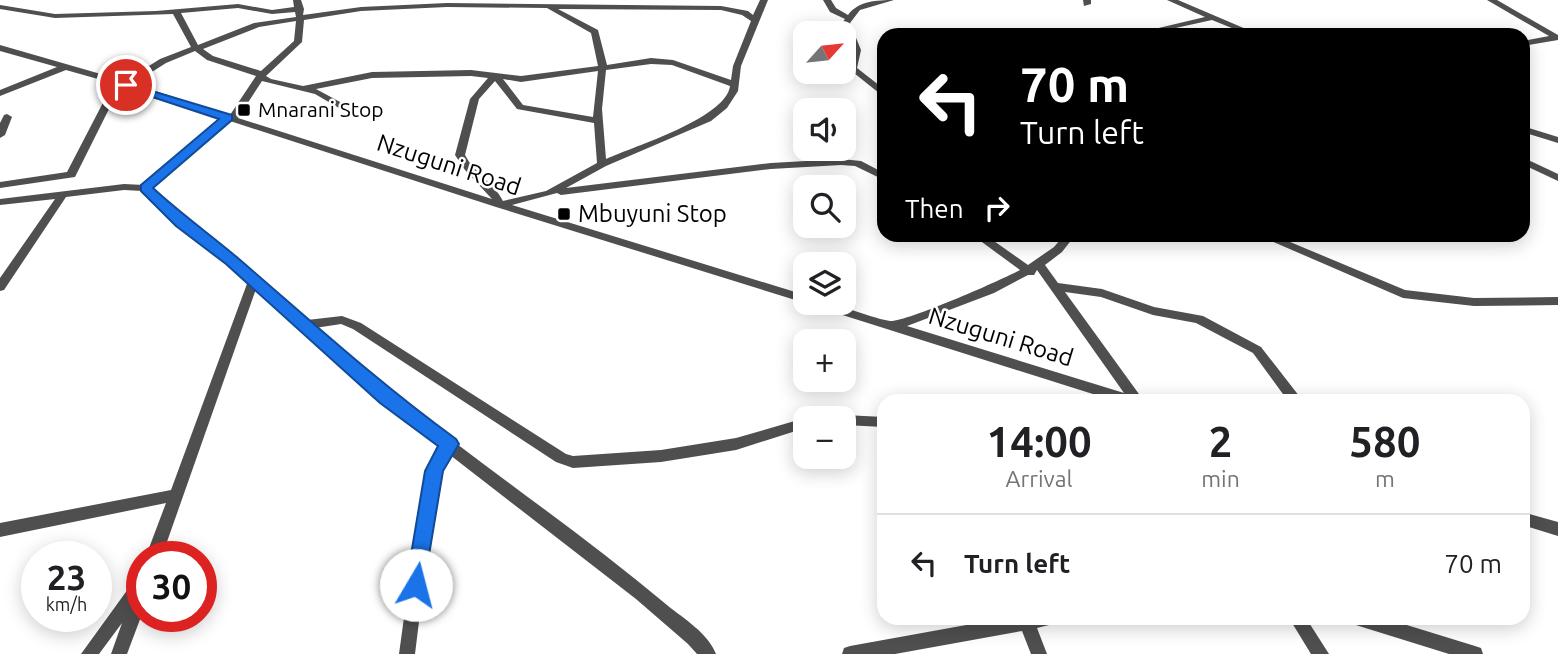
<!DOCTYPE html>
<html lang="en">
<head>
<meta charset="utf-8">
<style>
  body { margin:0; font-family:Ubuntu,sans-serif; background:#f6f6f6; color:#202124; height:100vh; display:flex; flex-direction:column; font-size:26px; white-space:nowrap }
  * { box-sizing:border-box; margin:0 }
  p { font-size:23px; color:#757577 }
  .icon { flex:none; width:38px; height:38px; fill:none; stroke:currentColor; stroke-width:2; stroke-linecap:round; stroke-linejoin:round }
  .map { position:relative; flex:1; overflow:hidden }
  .drawer { position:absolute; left:877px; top:394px; width:653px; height:231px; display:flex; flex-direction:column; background:#fff; border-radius:21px; box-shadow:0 4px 18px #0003 }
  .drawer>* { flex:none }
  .guide { position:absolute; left:877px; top:28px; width:653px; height:214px; border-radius:21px; box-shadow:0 4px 18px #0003; background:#000; color:#fff; overflow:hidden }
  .needle { width:46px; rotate:63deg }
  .fabs { position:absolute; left:793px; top:21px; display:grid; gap:14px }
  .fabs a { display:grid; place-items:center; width:63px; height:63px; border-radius:14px; background:#fff; box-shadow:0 4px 18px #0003; font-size:35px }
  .speed { position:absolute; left:21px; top:541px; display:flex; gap:14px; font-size:35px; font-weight:700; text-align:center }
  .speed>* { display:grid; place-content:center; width:91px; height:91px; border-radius:50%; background:#fff; box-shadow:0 4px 18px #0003; line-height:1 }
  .speed small { font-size:18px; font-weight:400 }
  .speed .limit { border:10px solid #d22; background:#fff; color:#111 }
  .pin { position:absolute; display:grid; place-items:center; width:60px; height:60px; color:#fff; margin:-30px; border:4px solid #fff; border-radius:50%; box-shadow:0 2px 7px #0007 }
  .me { position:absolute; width:77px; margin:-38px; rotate:8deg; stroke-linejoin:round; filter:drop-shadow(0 0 5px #0008) }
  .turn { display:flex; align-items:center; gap:24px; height:147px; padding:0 28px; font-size:32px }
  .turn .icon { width:91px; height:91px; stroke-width:2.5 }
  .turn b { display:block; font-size:49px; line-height:60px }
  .then { display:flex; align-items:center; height:66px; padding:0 28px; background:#0003; gap:14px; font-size:26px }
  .eta { display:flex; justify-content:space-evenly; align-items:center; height:119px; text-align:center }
  .eta b { font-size:42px; font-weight:700; line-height:49px }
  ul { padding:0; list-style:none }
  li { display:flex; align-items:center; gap:21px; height:98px; padding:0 28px; border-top:2px solid #e0e0e0 }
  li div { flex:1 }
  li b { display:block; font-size:26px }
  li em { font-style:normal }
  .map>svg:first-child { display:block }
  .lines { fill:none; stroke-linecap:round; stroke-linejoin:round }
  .street { fill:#4f4f4f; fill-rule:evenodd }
  .route { fill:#1a73e8; stroke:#114b97; stroke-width:2 }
  .poi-dot { fill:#000; stroke:#fff; stroke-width:2.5 }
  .labels { text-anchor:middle; stroke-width:5; stroke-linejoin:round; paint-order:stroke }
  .far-poi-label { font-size:21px; fill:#000; stroke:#fff; text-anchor:start }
  .street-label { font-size:24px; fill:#000; stroke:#fff }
  .poi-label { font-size:24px; fill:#000; stroke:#fff; text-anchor:start }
</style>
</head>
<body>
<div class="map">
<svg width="1558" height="654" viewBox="0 0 1558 654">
  <rect width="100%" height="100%" fill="#fff"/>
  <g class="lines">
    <g class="street">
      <path d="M 293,0 L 301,0 L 304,9 L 303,15 L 361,7 L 447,3 L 721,6 L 748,11 L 753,15 L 760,0 L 768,0 L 741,66 L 738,91 L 727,108 L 711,121 L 606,166 L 566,188 L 771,163 L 841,159 L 861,161 L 884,173 L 884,180 L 855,166 L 841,165 L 771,169 L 561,195 L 557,193 L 512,205 L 805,295 L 805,303 L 496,207 L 230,121 L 152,188 L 185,221 L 235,257 L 307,320 L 342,316 L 361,323 L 566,454 L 573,456 L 661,450 L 736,438 L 805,418 L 807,418 L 805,418 L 805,428 L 736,450 L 661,462 L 573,468 L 556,462 L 353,329 L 341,324 L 315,328 L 391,394 L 455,441 L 457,444 C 527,497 599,548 667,605 C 684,619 708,633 716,654 L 697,654 L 688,644 L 636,599 L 450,455 L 444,461 L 434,500 L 415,654 L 399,654 L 420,500 L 431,459 L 440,447 L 381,402 L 256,289 L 162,556 L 146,556 L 166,503 L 0,537 L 0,523 L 171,490 L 248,281 L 227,263 L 177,225 L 143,191 L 124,190 L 66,197 L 4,290 L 0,291 L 0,278 L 55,199 L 0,205 L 0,199 L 124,184 L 144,185 L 222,118 L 127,88 L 116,95 L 75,177 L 0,188 L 0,182 L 67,172 L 108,93 L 119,85 L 66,70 L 0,96 L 0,90 L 57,67 L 0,51 L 0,45 L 125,81 L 160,59 L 191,47 L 173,14 L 55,18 L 0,9 L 0,5 L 55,14 L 156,11 L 238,4 L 272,10 L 294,7 ZM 447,7 L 547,8 L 591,33 L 598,66 L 521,76 L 471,70 L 372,72 L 303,86 L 271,79 L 266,76 L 302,42 L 304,20 L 361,11 ZM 238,8 L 272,14 L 295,12 L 296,17 L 254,23 L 198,45 L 181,13 ZM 558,9 L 721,10 L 742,15 L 751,21 L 733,66 L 731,80 L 673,60 L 651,58 L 607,65 L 598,30 ZM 296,21 L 294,41 L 261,71 L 213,56 L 203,49 L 259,27 ZM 195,51 L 207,60 L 256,76 L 230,115 L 133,84 L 166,63 ZM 651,64 L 672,65 L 730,86 C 726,118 635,146 606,159 L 602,109 L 606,70 ZM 598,71 L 593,117 L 523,105 L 503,79 L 521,82 ZM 471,76 L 488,78 L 470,99 L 455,155 L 465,170 L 492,199 L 238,118 L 262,81 L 315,94 L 339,108 L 344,105 L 342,103 L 316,89 L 372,78 ZM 495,81 L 517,109 L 594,123 L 597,163 L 546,191 L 503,201 C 494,183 474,173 465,155 L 479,99 Z"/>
      <path d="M 823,0 L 831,0 L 836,8 L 848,15 C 858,1 877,0 894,0 L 860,10 L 850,23 L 861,50 L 857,68 L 884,89 L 884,97 L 849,69 L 853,50 L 842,23 L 845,19 L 830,12 Z"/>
      <polygon points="1083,0 1091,0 1091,4 1084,6"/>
      <polygon points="1167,0 1178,0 1260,35 1249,35 1212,20 1144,35 1129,35 1205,17"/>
      <polygon points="1487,0 1497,0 1558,35 1558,40 1522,46 1522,41 1549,36"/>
      <polygon points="7,114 12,117 5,135 0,138 0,123 4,115"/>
      <polygon points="1522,126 1558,137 1558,143 1522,132"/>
      <polygon points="1522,157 1558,174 1558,181 1522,164"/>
      <path d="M 971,234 L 984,234 L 1028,265 L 1054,247 L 1065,234 L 1076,234 L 1062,252 L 1045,265 L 1058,283 L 1102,289 L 1154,307 L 1203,316 L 1261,347 L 1303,401 L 1288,401 L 1253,353 L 1196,323 L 1153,315 L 1101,297 L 1065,292 L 1144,401 L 1115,401 L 814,306 L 812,303 C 840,302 863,316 890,321 C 904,323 1002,280 1020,270 ZM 1037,270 L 1124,393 L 907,326 L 994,293 L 1028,275 L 1034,275 Z"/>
      <polygon points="1255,234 1271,234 1405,290 1474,298 1558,297 1558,305 1474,306 1403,298"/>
      <polygon points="844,415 884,417 884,427 844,425 844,418 838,418"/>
      <polygon points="1522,512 1558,522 1558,536 1522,525"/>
      <polygon points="142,576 142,614 127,654 111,654 122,623 99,654 81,654 136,578"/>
      <polygon points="1005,618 1055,618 1053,624 1037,628 1047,654 1031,654 1022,631 895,654 842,654 844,648 850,646"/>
      <polygon points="1289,618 1306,618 1329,654 1311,654"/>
      <polygon points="1351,618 1384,618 1475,646 1481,648 1483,654 1449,654 1359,626 1353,624"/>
    </g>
  </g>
  <path class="route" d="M 122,82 L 232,115 L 232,120 L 153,188 C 181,214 211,235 239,259 C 311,321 380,384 456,439 L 459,444 L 443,471 L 423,591 L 416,594 L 409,591 L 406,585 L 425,471 L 438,446 L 380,403 L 226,264 L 176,226 L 141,191 L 141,185 L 219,119 L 122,87 Z"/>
  <g class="poi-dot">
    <rect x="237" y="103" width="14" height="14" rx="3.5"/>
    <rect x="557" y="207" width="14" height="14" rx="3.5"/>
  </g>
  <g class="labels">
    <g class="far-poi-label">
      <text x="258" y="117">Mnarani Stop</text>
    </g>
    <g class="street-label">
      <text transform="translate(449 165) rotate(18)" y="8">Nzuguni Road</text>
      <text transform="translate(1001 337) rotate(17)" y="8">Nzuguni Road</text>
    </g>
    <g class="poi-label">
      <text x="578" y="222">Mbuyuni Stop</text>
    </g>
  </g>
</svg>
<div class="fabs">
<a><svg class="needle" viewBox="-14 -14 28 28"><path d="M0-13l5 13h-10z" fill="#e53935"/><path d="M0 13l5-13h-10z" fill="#757577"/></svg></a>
<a><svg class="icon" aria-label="sound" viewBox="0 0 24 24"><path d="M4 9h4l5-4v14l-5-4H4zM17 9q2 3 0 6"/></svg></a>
<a><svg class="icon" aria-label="search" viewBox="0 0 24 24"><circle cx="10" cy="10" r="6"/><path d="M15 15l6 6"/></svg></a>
<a><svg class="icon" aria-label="layers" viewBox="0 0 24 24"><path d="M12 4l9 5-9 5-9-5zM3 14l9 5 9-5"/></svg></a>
<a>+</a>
<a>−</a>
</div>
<div class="speed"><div>23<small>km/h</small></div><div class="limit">30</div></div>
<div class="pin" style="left:126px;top:85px;background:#d93025"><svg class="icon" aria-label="arrive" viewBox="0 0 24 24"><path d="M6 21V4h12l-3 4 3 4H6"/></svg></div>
<svg class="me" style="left:416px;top:585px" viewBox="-20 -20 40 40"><circle r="19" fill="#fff"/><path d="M0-13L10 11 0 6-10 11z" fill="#1a73e8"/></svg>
<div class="guide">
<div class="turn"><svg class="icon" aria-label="left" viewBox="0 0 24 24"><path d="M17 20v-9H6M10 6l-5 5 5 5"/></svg><div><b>70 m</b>Turn left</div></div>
<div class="then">Then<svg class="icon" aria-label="right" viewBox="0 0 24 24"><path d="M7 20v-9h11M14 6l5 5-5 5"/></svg></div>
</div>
<section class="drawer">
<div class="eta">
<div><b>14:00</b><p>Arrival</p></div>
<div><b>2</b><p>min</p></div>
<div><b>580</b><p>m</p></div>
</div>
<ul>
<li><svg class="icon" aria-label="left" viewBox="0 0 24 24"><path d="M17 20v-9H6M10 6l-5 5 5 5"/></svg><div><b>Turn left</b></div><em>70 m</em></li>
</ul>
</section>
</div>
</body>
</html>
